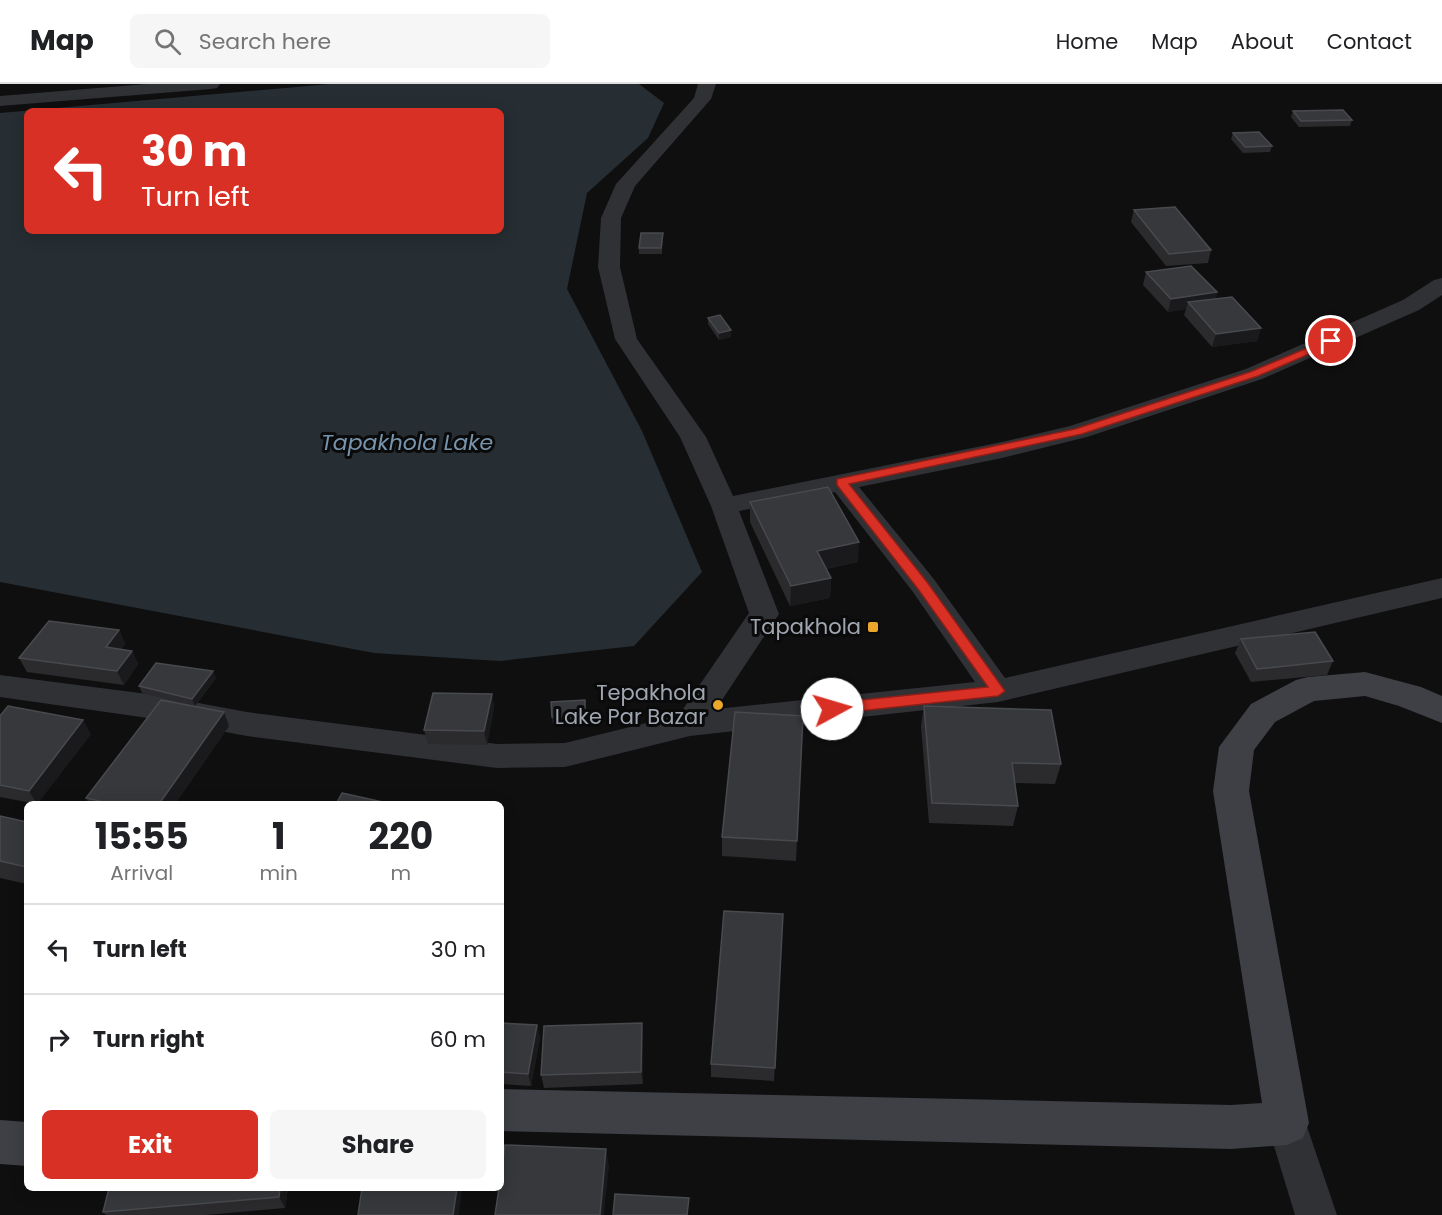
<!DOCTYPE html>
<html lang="en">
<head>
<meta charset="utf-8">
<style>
  body { margin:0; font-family:Poppins,sans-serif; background:#f6f6f6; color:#202124; height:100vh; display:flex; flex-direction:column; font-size:22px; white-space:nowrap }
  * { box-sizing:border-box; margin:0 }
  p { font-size:20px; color:#757577 }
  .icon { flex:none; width:33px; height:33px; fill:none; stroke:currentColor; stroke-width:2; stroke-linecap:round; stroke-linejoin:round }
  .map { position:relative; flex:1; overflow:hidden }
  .sheet { position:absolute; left:24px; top:717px; width:480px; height:390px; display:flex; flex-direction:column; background:#fff; border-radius:9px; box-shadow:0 3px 15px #0003 }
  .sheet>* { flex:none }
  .hud { position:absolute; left:24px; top:24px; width:480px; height:126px; border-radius:9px; box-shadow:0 3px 15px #0003; background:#d93025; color:#fff; overflow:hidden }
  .pin { position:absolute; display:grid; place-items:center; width:51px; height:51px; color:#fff; margin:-26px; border:3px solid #fff; border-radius:50%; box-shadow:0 2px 6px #0007 }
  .me { position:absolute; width:66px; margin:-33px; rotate:84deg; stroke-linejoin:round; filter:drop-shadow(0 0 4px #0008) }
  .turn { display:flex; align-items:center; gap:21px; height:126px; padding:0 18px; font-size:27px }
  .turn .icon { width:78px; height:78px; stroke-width:2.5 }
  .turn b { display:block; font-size:42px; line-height:51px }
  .eta { display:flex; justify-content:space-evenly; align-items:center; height:102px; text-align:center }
  .eta b { font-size:36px; font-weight:700; line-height:42px }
  .action { display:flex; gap:12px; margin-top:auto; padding:12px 18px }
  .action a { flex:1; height:69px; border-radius:9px; background:#d93025; color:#fff; font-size:24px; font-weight:700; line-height:69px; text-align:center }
  .action a+a { background:#f6f6f6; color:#202124 }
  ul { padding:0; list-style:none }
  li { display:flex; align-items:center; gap:18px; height:90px; padding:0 18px; border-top:2px solid #e0e0e0 }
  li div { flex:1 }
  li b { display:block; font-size:22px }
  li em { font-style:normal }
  header { display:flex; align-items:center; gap:36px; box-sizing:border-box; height:84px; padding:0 30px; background:#fff; border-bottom:2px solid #e0e0e0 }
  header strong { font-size:28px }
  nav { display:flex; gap:33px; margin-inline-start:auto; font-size:21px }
  .search { width:420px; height:54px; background:#f6f6f6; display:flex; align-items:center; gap:15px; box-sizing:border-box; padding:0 21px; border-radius:9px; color:#757577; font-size:22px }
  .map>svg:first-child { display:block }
  .water { fill:#262e33; fill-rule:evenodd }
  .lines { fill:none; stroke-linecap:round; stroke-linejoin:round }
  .minor { fill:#303135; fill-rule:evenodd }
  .secondary { fill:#3e4045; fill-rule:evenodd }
  .wall { fill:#2b2b2e }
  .shaded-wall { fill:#1a1a1c }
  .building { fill:#37383c; stroke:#484a4e; stroke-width:1.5 }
  .route { fill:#d93025; stroke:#8d1f18; stroke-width:1.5 }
  .poi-dot { fill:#eba72c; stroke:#0a0a0b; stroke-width:2 }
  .labels { text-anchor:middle; stroke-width:6; stroke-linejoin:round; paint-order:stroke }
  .poi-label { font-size:21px; fill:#a0a6b1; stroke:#0a0a0b; text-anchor:end }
  .water-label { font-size:22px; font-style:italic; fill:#7794ac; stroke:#0a0a0b }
</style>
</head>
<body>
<header>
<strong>Map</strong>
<div class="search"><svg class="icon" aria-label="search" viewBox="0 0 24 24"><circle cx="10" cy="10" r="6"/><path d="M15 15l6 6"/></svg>Search here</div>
<nav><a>Home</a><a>Map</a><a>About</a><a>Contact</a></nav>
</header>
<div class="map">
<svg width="1442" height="1131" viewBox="0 0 1442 1131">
  <rect width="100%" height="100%" fill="#0f0f10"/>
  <path class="water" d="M 330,0 L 639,0 L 664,19 L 648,54 L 587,109 L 567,205 L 642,347 L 702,488 L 634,562 L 500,577 L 374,569 L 0,498 L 0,29 ZM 27,27 L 501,27 L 501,147 L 27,147 Z"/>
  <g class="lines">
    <g class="minor">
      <polygon points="147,0 220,0 217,4 211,5 0,22 0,12"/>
      <path d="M 698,0 L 716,0 L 711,15 L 635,102 L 621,134 L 620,183 L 637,255 L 706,353 L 733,412 L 1002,358 L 1070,342 L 1246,285 L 1403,216 L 1434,196 L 1442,194 L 1442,211 L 1419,226 L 1262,295 L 1087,353 L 1002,374 L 859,403 L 933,494 L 1005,594 L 1442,494 L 1442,514 L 998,618 L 690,652 L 565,683 L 497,684 L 247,652 L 155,635 L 0,613 L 0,591 L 155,611 L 247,628 L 497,660 L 565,659 L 679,631 L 749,529 L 711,422 L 680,353 L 615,255 L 598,183 L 601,134 L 616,100 L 694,14 ZM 835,408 L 913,508 L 975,598 L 716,625 L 779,530 L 739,427 Z"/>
      <polygon points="1287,1019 1301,1025 1337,1131 1295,1131 1267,1039 1273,1025"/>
    </g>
    <g class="secondary">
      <polygon points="1365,588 1421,603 1442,612 1442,639 1399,622 1365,612 1314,617 1275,638 1254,666 1249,707 1309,1039 1303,1054 1287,1061 1231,1065 501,1047 501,1005 1231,1021 1262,1019 1213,707 1219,663 1251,620 1296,596 1308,593"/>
      <polygon points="0,1036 27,1038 27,1082 0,1080"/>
    </g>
  </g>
  <g class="wall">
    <polygon points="1293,27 1352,36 1350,42 1299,43 1291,33"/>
    <polygon points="1233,49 1272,62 1270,68 1243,69 1231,55"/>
    <polygon points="1134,126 1211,166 1208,179 1166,182 1131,138"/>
    <polygon points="663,149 662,170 639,170 639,164"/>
    <polygon points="1146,188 1217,208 1216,214 1261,244 1257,257 1212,263 1184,231 1186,225 1168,228 1143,201"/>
    <polygon points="708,234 731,253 719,256 708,240"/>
    <polygon points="750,418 858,478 826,485 831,494 830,514 790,522 750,438"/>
    <polygon points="119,546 125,560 121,565 132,567 138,580 124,601 27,588 19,574"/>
    <polygon points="1241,555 1333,577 1327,591 1251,598 1235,569"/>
    <polygon points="216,594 195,622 142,609 139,602"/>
    <polygon points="492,610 494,624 487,661 428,660 424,646"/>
    <polygon points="585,616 586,637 553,640 552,633"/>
    <polygon points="924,622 1061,680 1055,700 1015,699 1018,722 1013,742 929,739 921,642"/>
    <polygon points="0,632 91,650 37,720 0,713"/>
    <polygon points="803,632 796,777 722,772 722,753"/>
    <polygon points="229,642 175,720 89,720 86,714"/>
    <polygon points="0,732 27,738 27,800 0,794"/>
    <polygon points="783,830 774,997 711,993 711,980"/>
    <polygon points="501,939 537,941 540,954 531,1002 501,1000"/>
    <polygon points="643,951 643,1000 544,1004 541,991"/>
    <polygon points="288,1104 285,1124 206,1131 106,1131 103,1128"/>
  </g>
  <g class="shaded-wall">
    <polygon points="1217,208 1214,221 1188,218 1186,225 1168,228 1171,215"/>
    <polygon points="1261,244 1257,257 1212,263 1216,250"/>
    <polygon points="731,246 731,253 719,256 719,249"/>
    <polygon points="859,458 858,478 815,487 817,467"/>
    <polygon points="831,494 830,514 790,522 791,502"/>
    <polygon points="119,546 125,560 113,577 106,563"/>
    <polygon points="132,567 138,580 124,601 117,587"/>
    <polygon points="213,587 216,594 195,622 192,615"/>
    <polygon points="492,610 494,624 487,661 484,647"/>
    <polygon points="224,628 229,642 175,720 159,720"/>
    <polygon points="83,636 91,650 37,720 29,707"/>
    <polygon points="642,939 643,951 643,1000 641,988"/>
    <polygon points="537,941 540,954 531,1002 528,990"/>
    <polygon points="606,1065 609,1082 604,1131 600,1131"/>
    <polygon points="280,1104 288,1104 285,1124 279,1113"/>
    <polygon points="457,1104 462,1104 459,1131 453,1131"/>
  </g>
  <g class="building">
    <polygon points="1343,26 1352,36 1301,37 1293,27"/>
    <polygon points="1259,48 1272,62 1245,63 1233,49"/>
    <polygon points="1175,123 1211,166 1169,170 1134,126"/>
    <polygon points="641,149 663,149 661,164 639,164"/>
    <polygon points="1191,182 1217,208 1171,215 1146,188"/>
    <polygon points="1232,213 1261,244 1216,250 1188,218"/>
    <polygon points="720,231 731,246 719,249 708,234"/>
    <polygon points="828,403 859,458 817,467 831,494 791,502 750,418"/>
    <polygon points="49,537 119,546 106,563 132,567 117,587 19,574"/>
    <polygon points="1315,548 1333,577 1257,585 1241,555"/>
    <polygon points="156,579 213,587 192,615 139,602"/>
    <polygon points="433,609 492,610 484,647 424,646"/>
    <polygon points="161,616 224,628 159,720 113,720 86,714"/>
    <polygon points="585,616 585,630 552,633 551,618"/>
    <polygon points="8,622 83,636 29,707 0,701 0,632"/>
    <polygon points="924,622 1051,626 1061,680 1012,679 1018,722 932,719"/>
    <polygon points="735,628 803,632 797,757 722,753"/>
    <polygon points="342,709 383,718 382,720 336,720"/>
    <polygon points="0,732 27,738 27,783 0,777"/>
    <polygon points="724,827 783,830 775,984 711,980"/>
    <polygon points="501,939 537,941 528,990 501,988"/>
    <polygon points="642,939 641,988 541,991 544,942"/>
    <polygon points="505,1061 606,1065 600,1131 495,1131 499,1104 501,1104 501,1090"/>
    <polygon points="109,1104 280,1104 279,1113 103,1128"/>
    <polygon points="362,1104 457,1104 453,1131 358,1131"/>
    <polygon points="615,1110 689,1114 687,1131 613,1131"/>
  </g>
  <polygon class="route" points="1331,254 1336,257 1335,259 1258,292 1082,350 849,400 927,498 1005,607 998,612 832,630 827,628 825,625 832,619 988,603 918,505 837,401 837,395 1075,345 1250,288"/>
  <g class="poi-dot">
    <rect x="867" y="537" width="12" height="12" rx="3"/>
    <circle cx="718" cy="621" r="6"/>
  </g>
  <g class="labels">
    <g class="poi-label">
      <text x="861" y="550">Tapakhola</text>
      <text x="706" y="616">Tepakhola<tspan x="706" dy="24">Lake Par Bazar</tspan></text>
    </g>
    <g class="water-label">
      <text x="407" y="366">Tapakhola Lake</text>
    </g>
  </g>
</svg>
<div class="pin" style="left:1331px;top:257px;background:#d93025"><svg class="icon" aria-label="arrive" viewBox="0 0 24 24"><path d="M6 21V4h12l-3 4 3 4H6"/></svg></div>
<svg class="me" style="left:832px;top:625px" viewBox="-20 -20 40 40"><circle r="19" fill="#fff"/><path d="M0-13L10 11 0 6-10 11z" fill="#d93025"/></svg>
<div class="hud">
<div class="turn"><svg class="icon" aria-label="left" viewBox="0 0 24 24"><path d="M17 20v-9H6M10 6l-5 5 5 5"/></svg><div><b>30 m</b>Turn left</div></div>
</div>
<section class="sheet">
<div class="eta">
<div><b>15:55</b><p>Arrival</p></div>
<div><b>1</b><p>min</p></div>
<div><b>220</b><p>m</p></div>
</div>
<ul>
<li><svg class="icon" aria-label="left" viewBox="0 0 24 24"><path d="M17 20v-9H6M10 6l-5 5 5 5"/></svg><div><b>Turn left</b></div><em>30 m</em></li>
<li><svg class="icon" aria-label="right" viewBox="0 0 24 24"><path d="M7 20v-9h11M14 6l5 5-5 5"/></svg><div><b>Turn right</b></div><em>60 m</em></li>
</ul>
<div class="action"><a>Exit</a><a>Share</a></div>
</section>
</div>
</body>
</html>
